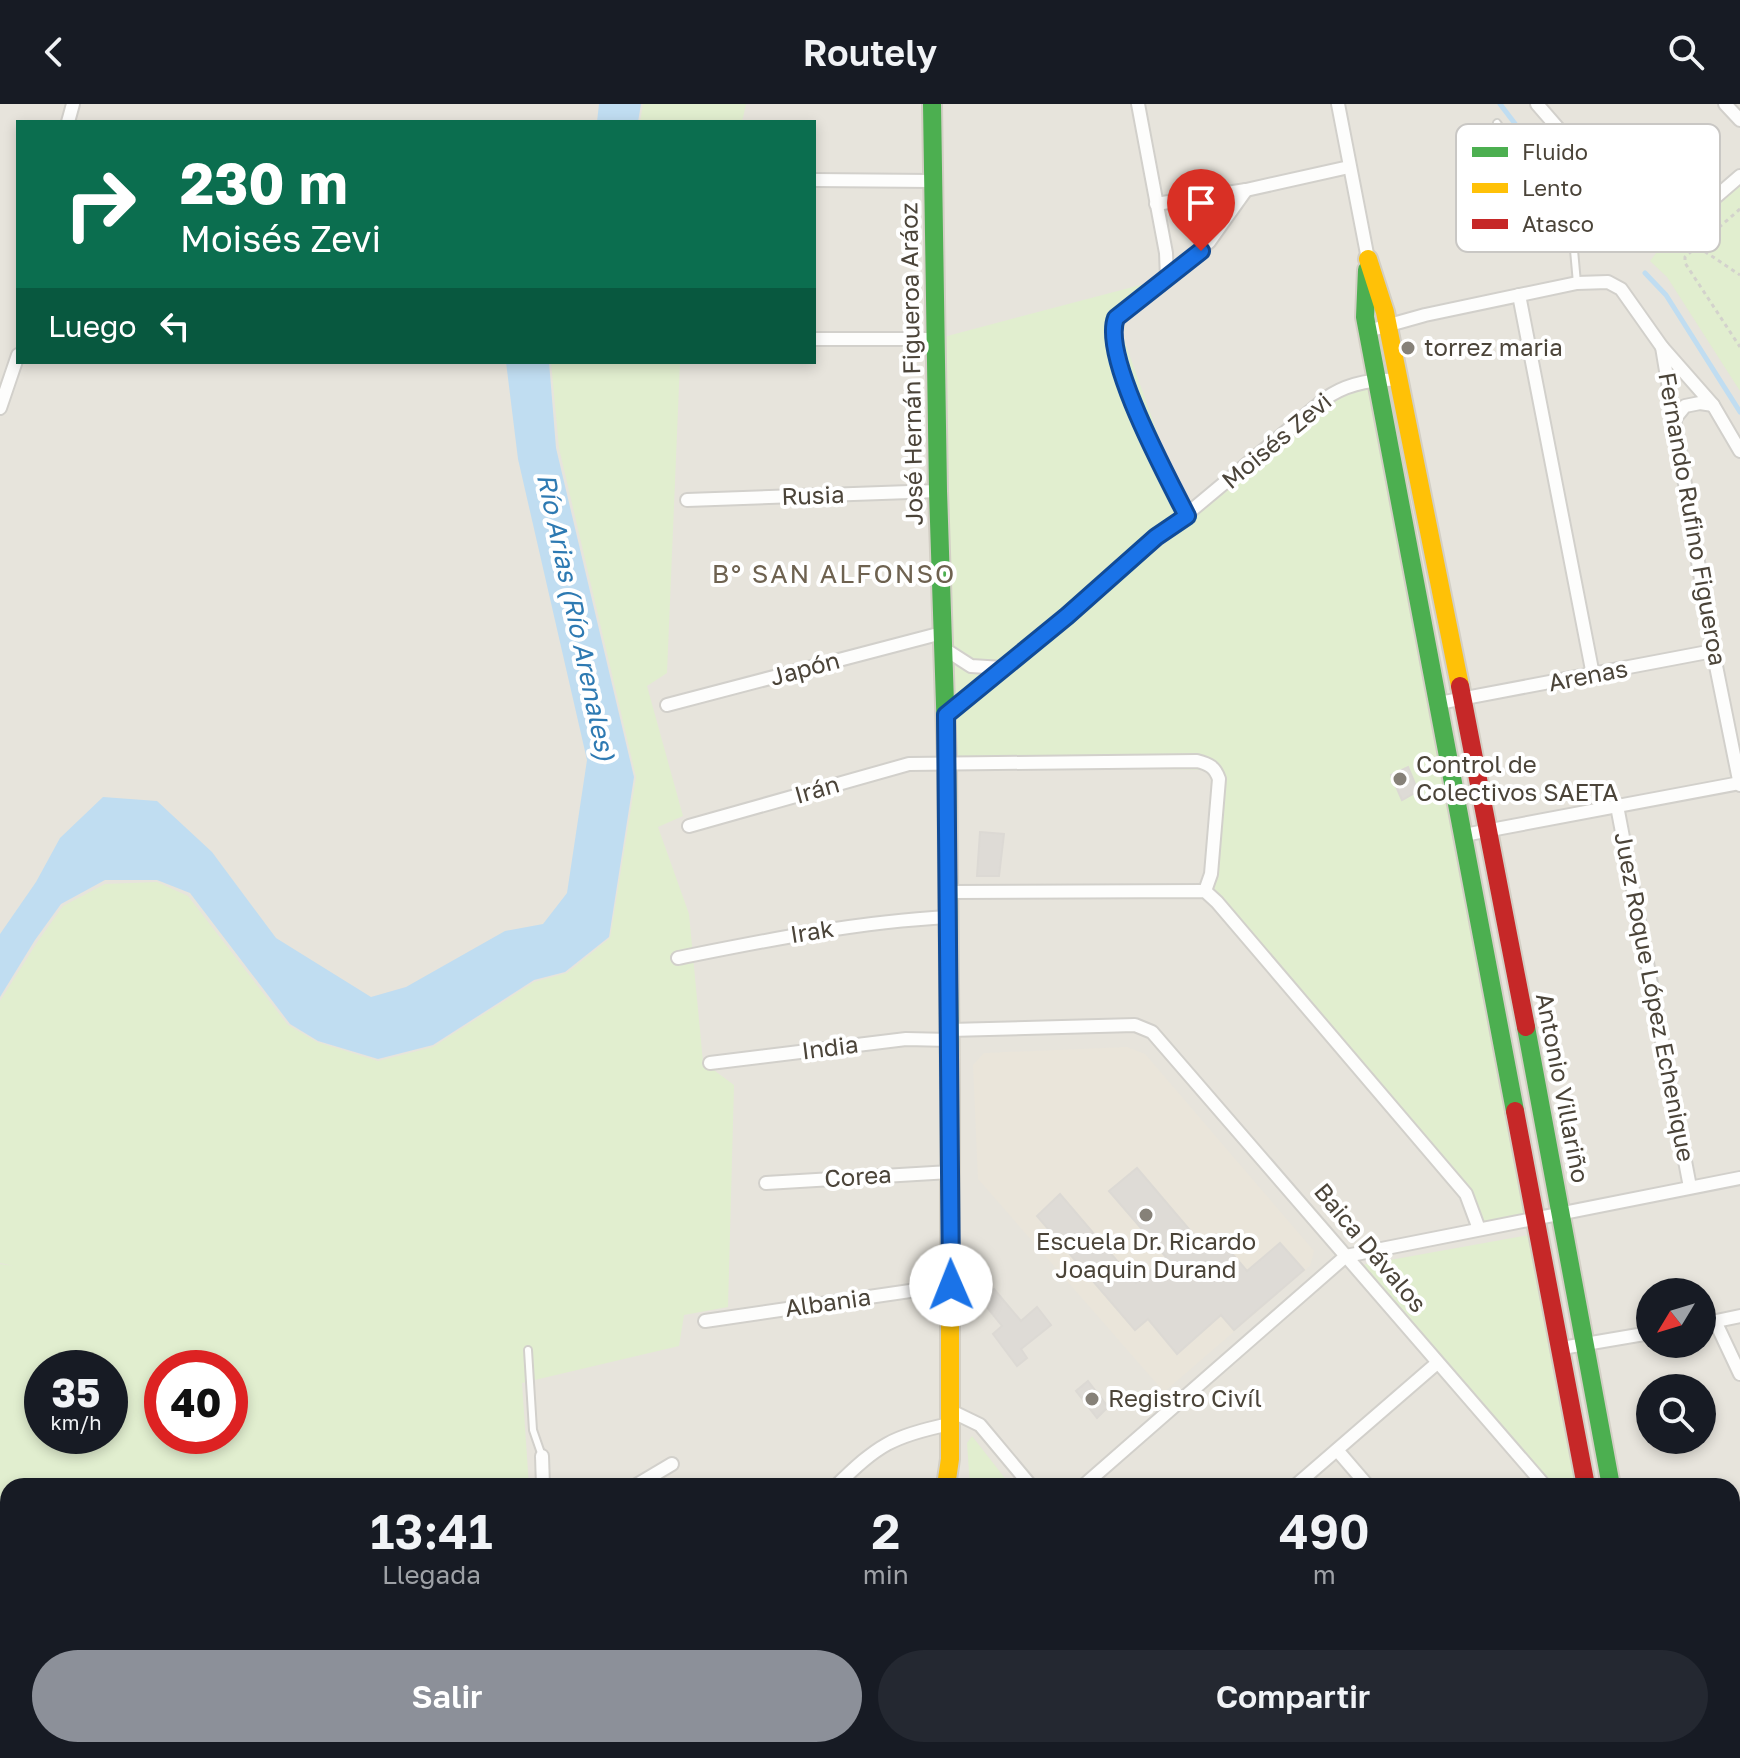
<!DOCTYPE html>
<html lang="es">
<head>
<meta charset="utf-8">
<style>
  body { margin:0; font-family:"Golos Text",sans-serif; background:#242831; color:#f1f3f6; height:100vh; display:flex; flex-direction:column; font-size:30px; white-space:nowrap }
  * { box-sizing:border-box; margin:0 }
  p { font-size:26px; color:#9ea1a6 }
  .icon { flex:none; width:44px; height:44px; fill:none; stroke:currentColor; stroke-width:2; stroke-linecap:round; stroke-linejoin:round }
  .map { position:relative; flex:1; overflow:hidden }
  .panel { position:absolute; left:0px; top:1374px; width:1740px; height:280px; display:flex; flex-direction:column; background:#171b24; border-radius:24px 24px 0 0; box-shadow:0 4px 12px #0003 }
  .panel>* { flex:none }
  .top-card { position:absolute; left:16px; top:16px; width:800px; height:244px; border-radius:0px; box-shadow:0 4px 12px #0003; background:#0b6e4f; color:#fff; overflow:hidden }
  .needle { width:52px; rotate:232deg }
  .controls { position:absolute; left:1636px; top:1174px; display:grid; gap:16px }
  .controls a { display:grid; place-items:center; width:80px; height:80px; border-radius:50%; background:#171b24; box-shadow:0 4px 12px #0003; font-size:40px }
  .speed { position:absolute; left:24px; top:1246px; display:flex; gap:16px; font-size:40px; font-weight:700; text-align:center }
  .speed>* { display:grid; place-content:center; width:104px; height:104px; border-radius:50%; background:#171b24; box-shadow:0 4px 12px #0003; line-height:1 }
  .speed small { font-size:20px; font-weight:400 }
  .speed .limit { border:12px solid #d22; background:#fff; color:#111 }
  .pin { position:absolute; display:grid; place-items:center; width:68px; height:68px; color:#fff; margin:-82px -34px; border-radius:50% 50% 50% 0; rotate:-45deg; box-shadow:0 0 8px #0007 }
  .pin .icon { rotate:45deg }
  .me { position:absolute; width:88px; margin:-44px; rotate:359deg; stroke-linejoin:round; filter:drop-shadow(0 0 6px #0008) }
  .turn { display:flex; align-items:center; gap:28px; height:168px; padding:0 32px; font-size:36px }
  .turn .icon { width:104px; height:104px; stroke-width:2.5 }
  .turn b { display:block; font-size:56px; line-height:68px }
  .then { display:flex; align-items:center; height:76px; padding:0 32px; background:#0003; gap:16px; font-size:30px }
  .eta { display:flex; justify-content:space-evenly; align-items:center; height:136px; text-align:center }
  .eta b { font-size:48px; font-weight:600; line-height:56px }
  .primary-button { display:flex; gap:16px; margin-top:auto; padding:16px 32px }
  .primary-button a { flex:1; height:92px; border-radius:48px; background:#8c9099; color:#fff; font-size:32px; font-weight:600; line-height:92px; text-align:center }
  .primary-button a+a { background:#242831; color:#f1f3f6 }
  header { display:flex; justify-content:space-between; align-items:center; height:104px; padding:0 32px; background:#171b24; font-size:36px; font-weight:600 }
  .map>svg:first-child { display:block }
  .residential { fill:#e7e4dc; fill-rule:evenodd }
  .education { fill:#eae5da }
  .green { fill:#e1eecf; fill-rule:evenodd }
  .water { fill:#c0ddf1 }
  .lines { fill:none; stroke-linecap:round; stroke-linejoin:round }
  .stream { stroke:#c0ddf1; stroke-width:5 }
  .building { fill:#dedbd6; stroke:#dcd9d4; stroke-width:2 }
  .lane-casing { stroke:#d2d0cb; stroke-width:10 }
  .street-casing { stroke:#d2d0cb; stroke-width:16 }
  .fast-casing { stroke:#d3cfc5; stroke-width:22 }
  .slow-casing { stroke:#d3cfc5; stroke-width:22 }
  .jam-casing { stroke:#d3cfc5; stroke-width:22 }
  .path { stroke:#d3d2cc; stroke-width:3; stroke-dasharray:4 4; stroke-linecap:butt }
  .lane { stroke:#fdfdfc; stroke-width:6 }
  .street { stroke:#fdfdfc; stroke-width:12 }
  .fast { stroke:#4caf50; stroke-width:18 }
  .slow { stroke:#ffc107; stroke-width:18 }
  .jam { stroke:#c62828; stroke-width:18 }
  .route-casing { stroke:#114b97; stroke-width:20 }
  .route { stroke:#1a73e8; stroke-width:14 }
  .poi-dot { fill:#868178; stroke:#fff; stroke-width:3 }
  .labels { text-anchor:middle; stroke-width:8; stroke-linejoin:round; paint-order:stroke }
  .poi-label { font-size:24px; fill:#4b4439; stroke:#fff; text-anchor:start }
  .street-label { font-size:24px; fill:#4b4439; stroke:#fff }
  .neighbourhood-label { font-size:26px; letter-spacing:2px; fill:#6e6250; stroke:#fff }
  .water-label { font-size:26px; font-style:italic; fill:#2e7ab2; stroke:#fff }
  .key { fill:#fff; stroke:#c9c7c4; stroke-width:2 }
  .key-label { font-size:22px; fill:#4b4439 }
</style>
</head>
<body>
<header><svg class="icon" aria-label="back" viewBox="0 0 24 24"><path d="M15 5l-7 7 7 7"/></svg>Routely<svg class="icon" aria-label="search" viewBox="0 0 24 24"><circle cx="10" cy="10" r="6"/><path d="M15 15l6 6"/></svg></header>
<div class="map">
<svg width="1740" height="1654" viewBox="0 0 1740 1654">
  <rect width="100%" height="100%" fill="#f4f2ee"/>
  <path class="residential" d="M 0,0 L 1740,0 L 1740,1654 L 0,1654 ZM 18,18 L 814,18 L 814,258 L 18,258 ZM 1650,1188 L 1702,1188 L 1702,1240 L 1650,1240 ZM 42,1264 L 110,1264 L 110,1332 L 42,1332 ZM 162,1264 L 230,1264 L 230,1332 L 162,1332 ZM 1650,1284 L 1702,1284 L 1702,1336 L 1650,1336 ZM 8,1382 L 1732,1382 L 1732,1646 L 8,1646 Z"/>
  <polygon class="education" points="1127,943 1145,950 1314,1147 1310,1162 1164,1288 978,1075 973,961 984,949"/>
  <g class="green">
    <polygon points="643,0 746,0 742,18 640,18"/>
    <polygon points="1740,72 1740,287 1667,173 1650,157 1667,135"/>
    <polygon points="1167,174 1116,214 1187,411 1335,287 1377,275 1536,1113 1479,1125 1466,1090 1205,787 1216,666 947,661 936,235"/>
    <path d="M 551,258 L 680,258 L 667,569 L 647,582 L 683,712 L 658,723 L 689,810 L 703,958 L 734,981 L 728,1203 L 684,1211 L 679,1242 L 522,1279 L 529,1382 L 8,1382 L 8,1646 L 618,1646 L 609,1654 L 0,1654 L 0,1160 L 14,1162 L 0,1159 L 0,897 L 38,837 L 63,802 L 105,780 L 157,778 L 188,792 L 288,921 L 317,938 L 378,957 L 433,943 L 534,878 L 567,869 L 610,834 L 636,673 L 559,344 ZM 42,1264 L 110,1264 L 110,1332 L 42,1332 ZM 162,1264 L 230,1264 L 230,1332 L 162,1332 Z"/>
    <polygon points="1529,1131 1576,1382 1553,1382 1362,1161"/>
    <polygon points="972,1332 1011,1382 970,1382 967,1339"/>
  </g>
  <g class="water">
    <polygon points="599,0 641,0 638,18 597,18"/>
    <polygon points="506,258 549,258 556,344 634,673 609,833 565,868 534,876 433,941 378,955 318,937 290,920 190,789 157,776 105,776 61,800 35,836 0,893 0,830 36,778 60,734 103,693 157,697 212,748 276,834 371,893 406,883 505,827 543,820 567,789 587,656 518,355"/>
  </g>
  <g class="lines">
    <g class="stream">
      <polyline points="1500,0 1583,109 1621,146"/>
      <polyline points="1645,169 1666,191 1740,308"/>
    </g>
  </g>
  <g class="building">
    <polygon points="1408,663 1418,687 1402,696 1391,671"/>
    <polygon points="980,728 1004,730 999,772 977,772"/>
    <polygon points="1137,1064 1205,1144 1218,1133 1247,1167 1280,1139 1304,1166 1234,1226 1221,1211 1177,1250 1148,1215 1135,1226 1037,1112 1060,1090 1136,1179 1166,1153 1109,1087"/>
    <polygon points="994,1185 1021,1217 1037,1203 1051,1221 1021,1245 1027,1254 1017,1262 993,1230 1002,1222 982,1197"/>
    <polygon points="1088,1277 1108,1303 1097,1314 1076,1287"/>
  </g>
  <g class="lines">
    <defs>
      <g id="lane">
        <polyline points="1497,19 1569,123 1573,135 1577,179"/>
        <polyline points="528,1246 533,1326 542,1352"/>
      </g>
      <g id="street">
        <path d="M 1138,0 L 1166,149 L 1167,174 L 1116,214 C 1101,252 1168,373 1187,412"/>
        <polyline points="1338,0 1368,155"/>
        <polyline points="1537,0 1655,136 1667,135 1740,72"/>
        <polyline points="1725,0 1740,16"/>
        <polyline points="68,18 73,0"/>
        <polyline points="814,76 932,77"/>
        <polyline points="1156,100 1246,86 1349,63"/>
        <polyline points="1167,174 1209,138 1246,86"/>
        <polyline points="1519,191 1593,571"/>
        <polyline points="1368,227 1425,211 1577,179 1608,178 1621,185 1662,243 1713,301 1740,347"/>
        <polyline points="814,235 936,235"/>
        <polyline points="1662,243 1713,547 1740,681"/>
        <polyline points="0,304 18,251"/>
        <polyline points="1673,317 1685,302 1700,299 1713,301"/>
        <polyline points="687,396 938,387"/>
        <polyline points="943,544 971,562 1003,564"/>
        <polyline points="1439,599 1713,547"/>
        <polyline points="667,601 942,529"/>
        <path d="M 946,611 L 1325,295 C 1347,279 1372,275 1399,276"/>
        <polyline points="1617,702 1690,1083"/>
        <path d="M 689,722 L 909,660 L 1197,657 C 1209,660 1215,663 1219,675 L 1211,770 L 1205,787"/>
        <polyline points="1464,731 1740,679"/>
        <polyline points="948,788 1205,787 1217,798 1466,1090 1479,1125"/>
        <path d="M 678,854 C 768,836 856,818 948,813"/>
        <polyline points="950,926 1135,921 1152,928 1545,1382"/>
        <polyline points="710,959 906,935 950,936"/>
        <polyline points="766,1079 950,1068"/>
        <polyline points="705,1217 951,1181"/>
        <polyline points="1715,1217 1740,1270"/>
        <polyline points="1702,1220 1740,1212"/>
        <polyline points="1562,1244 1650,1229"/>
        <polyline points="949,1306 980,1321 1031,1382"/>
        <polyline points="1337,1346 1368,1382"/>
        <polyline points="542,1352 543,1382"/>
        <polyline points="635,1382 672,1360"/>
        <path d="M 836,1382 C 878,1341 892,1332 950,1320"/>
        <polyline points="1083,1382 1346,1152 1740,1074"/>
        <polyline points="1295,1382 1436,1260"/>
        <polyline points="1256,1646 1264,1654"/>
        <polyline points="1425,1646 1432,1654"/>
        <polyline points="731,1654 740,1646"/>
        <polyline points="767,1654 777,1646"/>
        <polyline points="975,1654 984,1646"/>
        <polyline points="1164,1654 1174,1646"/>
        <polyline points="1469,1654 1479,1646"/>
      </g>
      <g id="fast">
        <polyline points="932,0 938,387 947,661 950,986"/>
        <polyline points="1367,166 1365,213 1515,1007"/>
        <polyline points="1526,923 1611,1382"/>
        <polyline points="1732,1564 1740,1573"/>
        <polyline points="1732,1599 1740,1608"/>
        <polyline points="1732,1634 1740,1627"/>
        <polyline points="1675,1654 1684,1646"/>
        <polyline points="1708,1654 1718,1646"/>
      </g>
      <g id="slow">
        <polyline points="1368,155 1385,208 1460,582"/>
        <polyline points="946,1382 950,1355 950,986"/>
      </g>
      <g id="jam">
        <polyline points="1460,582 1526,923"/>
        <polyline points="1515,1007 1586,1382"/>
      </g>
    </defs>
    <use href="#lane" class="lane-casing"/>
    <use href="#street" class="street-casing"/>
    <use href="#fast" class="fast-casing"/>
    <use href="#slow" class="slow-casing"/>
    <use href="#jam" class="jam-casing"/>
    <g class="path">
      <polyline points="1740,105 1685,153 1685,159 1740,243"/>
      <polyline points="1698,143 1740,171"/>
    </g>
    <use href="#lane" class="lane"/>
    <use href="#street" class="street"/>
    <use href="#fast" class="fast"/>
    <use href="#slow" class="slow"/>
    <use href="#jam" class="jam"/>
  </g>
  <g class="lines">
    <defs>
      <path id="route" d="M 951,1181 L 946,611 L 1067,512 L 1156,433 L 1187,412 C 1168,374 1101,252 1116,214 L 1201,147"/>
    </defs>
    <use href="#route" class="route-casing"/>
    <use href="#route" class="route"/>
  </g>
  <g class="poi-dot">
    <circle cx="1408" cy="244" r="8"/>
    <circle cx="1400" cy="675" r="8"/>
    <circle cx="1146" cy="1111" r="8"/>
    <circle cx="1092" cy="1295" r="8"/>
  </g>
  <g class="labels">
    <g class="poi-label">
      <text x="1424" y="252">torrez maria</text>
      <text x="1416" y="669">Control de<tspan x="1416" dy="28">Colectivos SAETA</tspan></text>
      <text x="1146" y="1146" text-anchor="middle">Escuela Dr. Ricardo<tspan x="1146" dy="28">Joaquin Durand</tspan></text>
      <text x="1108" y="1303">Registro Civíl</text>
    </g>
    <g class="street-label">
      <text transform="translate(912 260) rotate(-91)" y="8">José Hernán Figueroa Aráoz</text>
      <text transform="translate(1277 337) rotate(-40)" y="8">Moisés Zevi</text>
      <text transform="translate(813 392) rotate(-2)" y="8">Rusia</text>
      <text transform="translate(1692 415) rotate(80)" y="8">Fernando Rufino Figueroa</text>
      <text transform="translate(805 565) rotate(-15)" y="8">Japón</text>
      <text transform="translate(1588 572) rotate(-11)" y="8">Arenas</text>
      <text transform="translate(817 686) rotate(-16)" y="8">Irán</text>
      <text transform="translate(812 828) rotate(-9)" y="8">Irak</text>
      <text transform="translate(1654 893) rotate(79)" y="8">Juez Roque López Echenique</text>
      <text transform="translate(830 944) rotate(-7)" y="8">India</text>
      <text transform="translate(1562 984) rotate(79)" y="8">Antonio Villariño</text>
      <text transform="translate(858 1073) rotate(-4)" y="8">Corea</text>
      <text transform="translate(1370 1144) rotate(50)" y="8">Baica Dávalos</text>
      <text transform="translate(828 1199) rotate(-8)" y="8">Albania</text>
    </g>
    <g class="neighbourhood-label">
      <text x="834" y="479">B° SAN ALFONSO</text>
    </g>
    <g class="water-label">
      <text transform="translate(576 513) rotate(78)" y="9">Río Arias (Río Arenales)</text>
    </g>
  </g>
  <rect x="1456" y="20" width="264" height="128" rx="12" class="key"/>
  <rect x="1472" y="43" width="36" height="10" fill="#4caf50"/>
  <rect x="1472" y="79" width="36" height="10" fill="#ffc107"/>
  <rect x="1472" y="115" width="36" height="10" fill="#c62828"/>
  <g class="key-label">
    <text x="1522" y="56">Fluido</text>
    <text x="1522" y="92">Lento</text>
    <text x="1522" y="128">Atasco</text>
  </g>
</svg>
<div class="controls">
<a><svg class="needle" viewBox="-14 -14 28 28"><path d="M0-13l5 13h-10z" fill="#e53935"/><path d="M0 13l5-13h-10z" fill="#9ea1a6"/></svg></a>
<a><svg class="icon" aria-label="search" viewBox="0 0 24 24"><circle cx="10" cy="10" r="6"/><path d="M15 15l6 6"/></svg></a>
</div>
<div class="speed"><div>35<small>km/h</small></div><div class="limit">40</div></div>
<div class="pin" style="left:1201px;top:147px;background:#d93025"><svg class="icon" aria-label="arrive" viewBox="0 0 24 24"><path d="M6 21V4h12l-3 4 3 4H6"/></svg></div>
<svg class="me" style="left:951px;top:1181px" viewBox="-20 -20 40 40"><circle r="19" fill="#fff"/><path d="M0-13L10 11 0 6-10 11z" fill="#1a73e8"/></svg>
<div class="top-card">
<div class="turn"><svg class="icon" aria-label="right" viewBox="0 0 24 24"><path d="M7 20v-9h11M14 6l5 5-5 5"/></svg><div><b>230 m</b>Moisés Zevi</div></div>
<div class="then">Luego<svg class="icon" aria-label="left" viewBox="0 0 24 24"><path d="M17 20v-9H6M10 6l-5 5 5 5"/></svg></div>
</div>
<section class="panel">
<div class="eta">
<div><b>13:41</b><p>Llegada</p></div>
<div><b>2</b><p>min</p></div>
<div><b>490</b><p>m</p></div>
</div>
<div class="primary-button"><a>Salir</a><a>Compartir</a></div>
</section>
</div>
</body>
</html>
